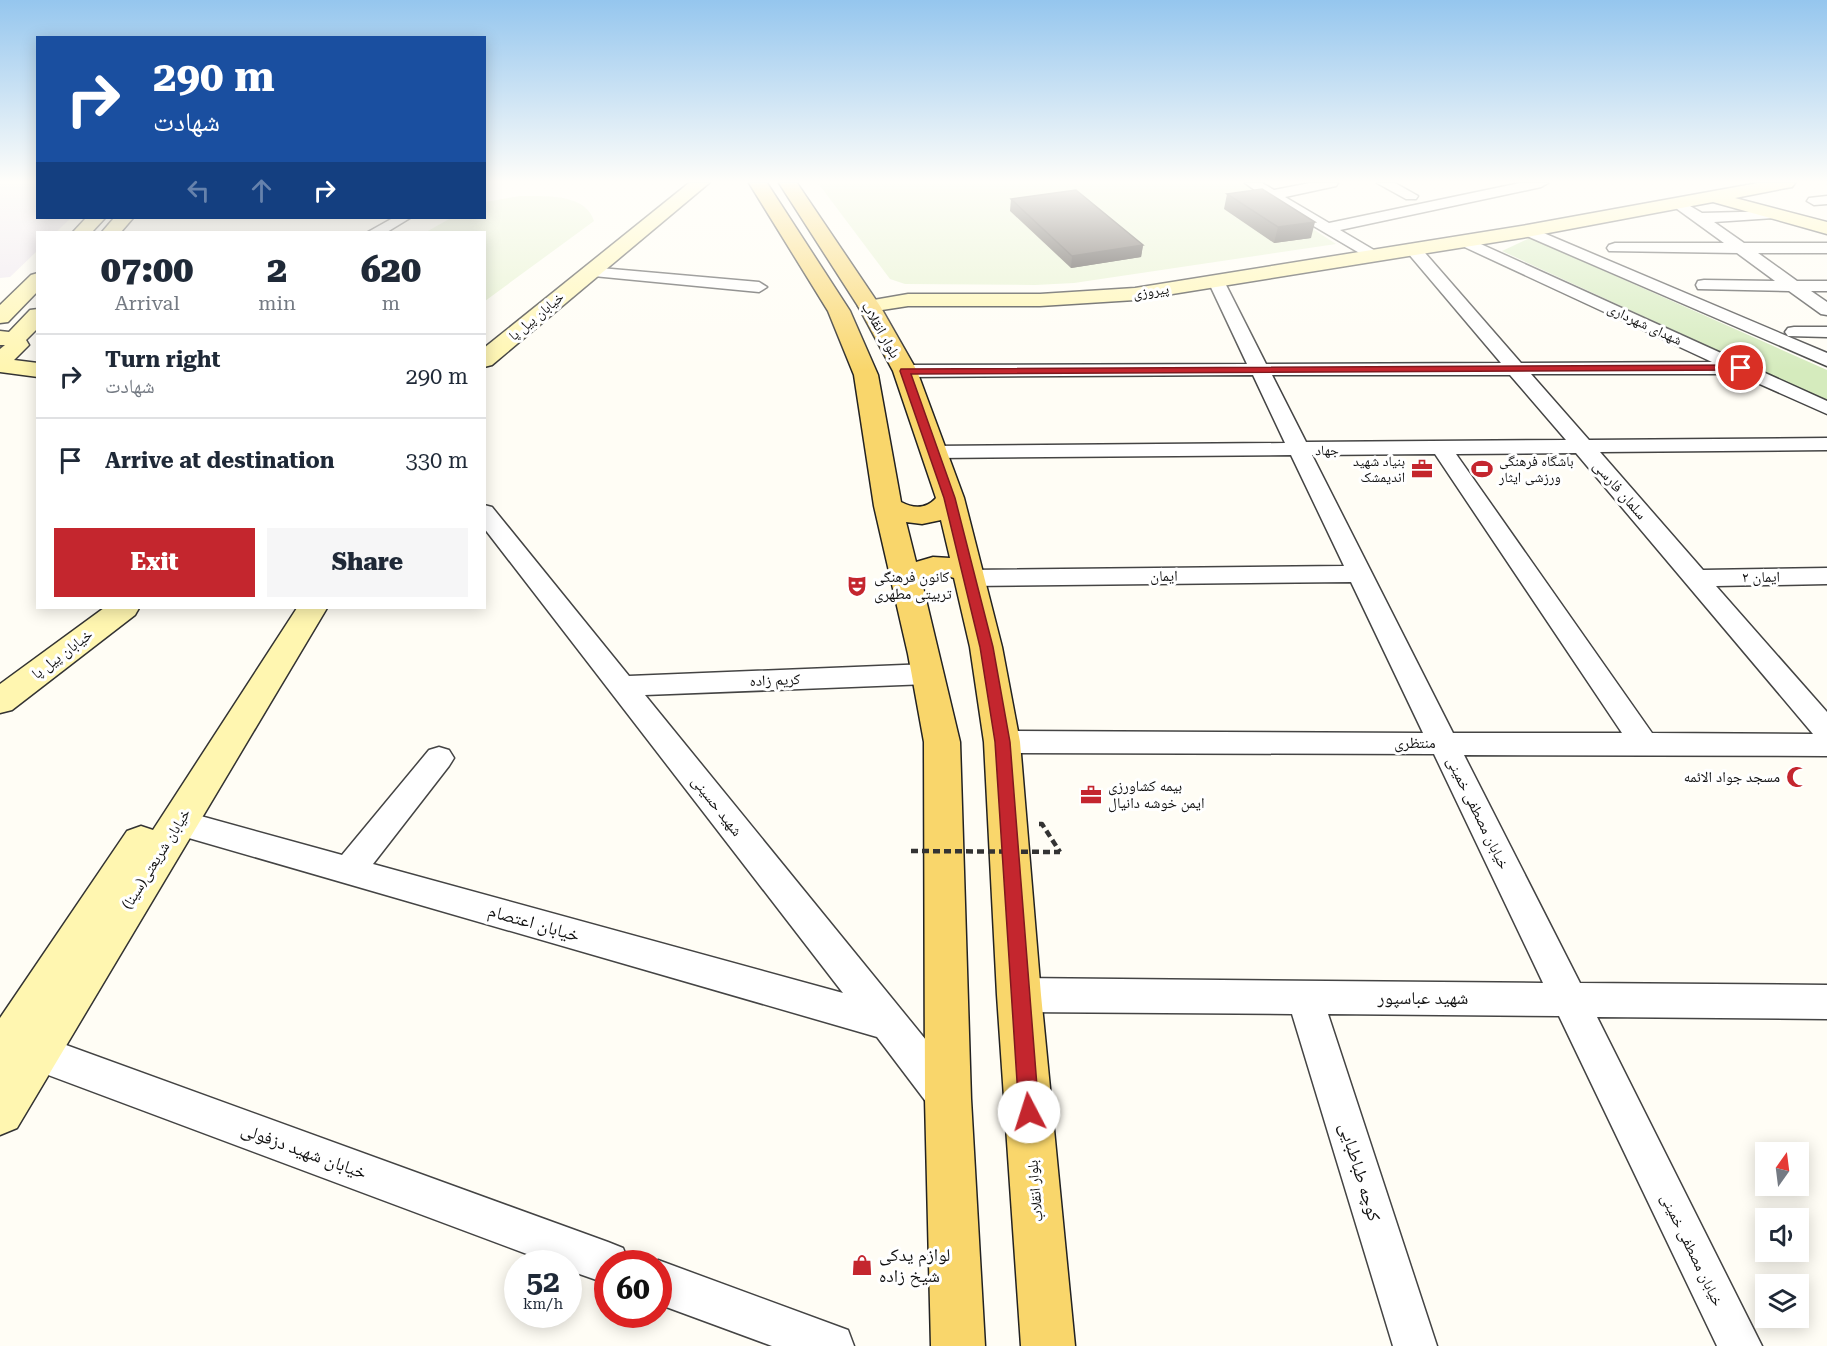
<!DOCTYPE html>
<html lang="en">
<head>
<meta charset="utf-8">
<style>
  body { margin:0; font-family:"Roboto Serif","Noto Naskh Arabic",serif; background:#f6f6f7; color:#1f2937; height:100vh; display:flex; flex-direction:column; font-size:22px; white-space:nowrap }
  * { box-sizing:border-box; margin:0 }
  p { font-size:20px; color:#747a83 }
  .icon { flex:none; width:33px; height:33px; fill:none; stroke:currentColor; stroke-width:2; stroke-linecap:round; stroke-linejoin:round }
  .map { position:relative; flex:1; overflow:hidden }
  .drawer { position:absolute; left:36px; top:231px; width:450px; height:378px; display:flex; flex-direction:column; background:#fff; border-radius:0px; box-shadow:0 3px 15px #0003 }
  .drawer>* { flex:none }
  .top-card { position:absolute; left:36px; top:36px; width:450px; height:183px; border-radius:0px; box-shadow:0 3px 15px #0003; background:#1a4fa0; color:#fff; overflow:hidden }
  .needle { width:39px; rotate:14deg }
  .buttons { position:absolute; left:1755px; top:1142px; display:grid; gap:12px }
  .buttons a { display:grid; place-items:center; width:54px; height:54px; border-radius:0px; background:#fff; box-shadow:0 3px 15px #0003; font-size:30px }
  .speed { position:absolute; left:504px; top:1250px; display:flex; gap:12px; font-size:30px; font-weight:700; text-align:center }
  .speed>* { display:grid; place-content:center; width:78px; height:78px; border-radius:50%; background:#fff; box-shadow:0 3px 15px #0003; line-height:1 }
  .speed small { font-size:15px; font-weight:400 }
  .speed .limit { border:9px solid #d22; background:#fff; color:#111 }
  .pin { position:absolute; display:grid; place-items:center; width:51px; height:51px; color:#fff; margin:-26px; border:3px solid #fff; border-radius:50%; box-shadow:0 2px 6px #0007 }
  .me { position:absolute; width:66px; margin:-33px; rotate:355deg; stroke-linejoin:round; filter:drop-shadow(0 0 4px #0008) }
  .turn { display:flex; align-items:center; gap:21px; height:126px; padding:0 18px; font-size:27px }
  .turn .icon { width:78px; height:78px; stroke-width:2.5 }
  .turn b { display:block; font-size:42px; line-height:51px }
  .lanes { display:flex; align-items:center; height:57px; padding:0 18px; background:#0003; justify-content:center; gap:30px; direction:ltr }
  .lanes .off { opacity:.35 }
  .eta { display:flex; justify-content:space-evenly; align-items:center; height:102px; text-align:center }
  .eta b { font-size:36px; font-weight:800; line-height:42px }
  .primary-button { display:flex; gap:12px; margin-top:auto; padding:12px 18px }
  .primary-button a { flex:1; height:69px; border-radius:0px; background:#c4262e; color:#fff; font-size:24px; font-weight:800; line-height:69px; text-align:center }
  .primary-button a+a { background:#f6f6f7; color:#1f2937 }
  ul { padding:0; list-style:none }
  li { display:flex; align-items:center; gap:18px; height:84px; padding:0 18px; border-top:2px solid #e0e1e3 }
  li div { flex:1 }
  li b { display:block; font-size:22px }
  li em { font-style:normal }
  .map>svg:first-child { display:block }
  .industrial { fill:#eee6ef }
  .green { fill:#d5ebbd }
  .pitch { fill:#e6f2cf }
  .lines { fill:none; stroke-linecap:round; stroke-linejoin:round }
  .street-casing { stroke:#444; stroke-width:3 }
  .secondary-casing { stroke:#333; stroke-width:3 }
  .primary-casing { stroke:#222; stroke-width:3 }
  .path { stroke:#333; stroke-width:4.5; stroke-dasharray:7 4; stroke-linecap:butt }
  .street { fill:#fff; fill-rule:evenodd }
  .secondary { fill:#fff6b0; fill-rule:evenodd }
  .primary { fill:#f9d66b; fill-rule:evenodd }
  .path-bridge { stroke:#333; stroke-width:4.5; stroke-dasharray:7 4; stroke-linecap:butt }
  .wall { fill:#4d4742 }
  .shaded-wall { fill:#3f3936 }
  .building { fill:#5a524d; stroke:#3f3936; stroke-width:1.5 }
  .route { fill:#c4262e; stroke:#7f191e; stroke-width:1.5 }
  .labels { text-anchor:middle; stroke-width:6; stroke-linejoin:round; paint-order:stroke }
  .far-street-label { font-size:14px; fill:#111; stroke:#fff }
  .far-poi-label { font-size:14px; fill:#111; stroke:#fff; text-anchor:end }
  .street-label { font-size:15px; fill:#111; stroke:#fff }
  .poi-label { font-size:15px; fill:#111; stroke:#fff; text-anchor:start }
  .near-street-label { font-size:18px; fill:#111; stroke:#fff }
  .near-poi-label { font-size:18px; fill:#111; stroke:#fff; text-anchor:start }
</style>
</head>
<body>
<div class="map">
<svg width="1827" height="1346" viewBox="0 0 1827 1346">
  <rect width="100%" height="100%" fill="#fffdf5"/>
  <polygon class="industrial" points="0,183 37,183 38,218 71,218 56,232 38,232 37,251 10,277 0,278"/>
  <polygon class="green" points="1530,238 1827,370 1827,401 1502,251"/>
  <g class="pitch">
    <polygon points="818,183 1242,183 1336,244 1074,283 1035,285 905,284 890,279"/>
    <path d="M 520,196 C 544,196 586,193 594,221 L 485,301 L 484,232 L 426,232 L 451,218 L 484,218 L 485,202 Z"/>
  </g>
  <g class="lines">
    <defs>
      <g id="street">
        <polygon points="1245,183 1262,183 1274,190 1310,183 1338,183 1336,186 1285,197 1329,223 1520,183 1548,183 1541,187 1340,230 1379,253 1381,256 1373,261 1266,198"/>
        <polygon points="1377,183 1395,183 1418,196 1416,199 1406,199"/>
        <polygon points="1827,196 1827,204 1814,205 1807,201 1809,198"/>
        <polygon points="1678,199 1702,213 1779,211 1781,214 1774,218 1714,222 1744,243 1827,243 1827,253 1758,253 1797,281 1827,281 1827,291 1811,291 1827,302 1827,315 1821,314 1789,291 1698,289 1696,285 1698,281 1704,280 1775,281 1737,253 1609,251 1607,248 1609,245 1615,243 1724,243 1673,206 1671,203 1673,200"/>
        <polygon points="393,218 410,218 387,232 368,232"/>
        <polygon points="1527,226 1827,353 1827,366 1522,234 1519,231"/>
        <path d="M 1463,236 L 1827,401 L 1827,414 L 1737,374 L 1531,374 L 1589,440 L 1827,438 L 1827,450 L 1600,452 L 1703,570 L 1827,568 L 1827,584 L 1716,586 L 1827,712 L 1827,756 L 1464,755 L 1580,983 L 1827,985 L 1827,1019 L 1597,1017 L 1762,1346 L 1717,1346 L 1559,1016 L 1328,1014 L 1437,1346 L 1393,1346 L 1292,1014 L 1019,1012 L 1006,1007 L 1001,995 L 1006,983 L 1019,978 L 1543,983 L 1434,754 L 1002,753 L 992,750 L 988,742 L 992,734 L 1002,731 L 1423,733 L 1351,582 L 968,586 L 959,584 L 956,578 L 959,572 L 968,570 L 1344,566 L 1291,455 L 934,458 L 927,456 L 923,452 L 927,448 L 934,446 L 1285,443 L 1253,375 L 905,377 L 898,375 L 896,371 L 898,367 L 905,365 L 1247,364 L 1208,281 L 1216,276 L 1224,281 L 1266,364 L 1501,363 L 1407,252 L 1405,249 L 1407,246 L 1419,246 L 1521,363 L 1712,362 L 1458,244 L 1455,241 ZM 1272,375 L 1510,375 L 1566,440 L 1306,442 ZM 1576,453 L 1813,734 L 1652,733 L 1456,454 ZM 1435,454 L 1622,733 L 1453,733 L 1312,455 Z"/>
        <polygon points="589,267 759,282 767,287 759,292 583,275 581,272 583,269"/>
        <polygon points="1794,327 1827,327 1827,337 1788,336 1785,332 1788,328"/>
        <polygon points="484,505 492,507 629,676 928,664 938,667 942,674 938,681 928,684 645,695 961,1083 966,1097 961,1111 947,1116 933,1111 877,1037 168,832 164,823 168,814 179,810 342,855 429,750 439,747 449,750 454,758 449,766 373,864 843,993 484,528"/>
        <polygon points="0,1021 608,1242 623,1248 629,1263 608,1263 608,1284 568,1270 568,1263 551,1263 0,1057"/>
        <polygon points="658,1260 848,1330 854,1346 772,1346 658,1304 658,1263 652,1263"/>
      </g>
      <g id="secondary">
        <polygon points="689,183 709,183 492,365 484,367 484,348"/>
        <polygon points="1758,183 1795,183 1792,187 1786,188 1735,198 1827,222 1827,234 1713,202 1527,237 1135,300 1040,306 908,306 869,312 862,310 858,306 862,302 908,294 1040,294 1135,288 1527,225"/>
        <polygon points="86,218 105,218 92,232 73,232"/>
        <polygon points="114,218 133,218 121,232 102,232"/>
        <polygon points="38,273 38,291 8,322 0,323 0,305 31,275"/>
        <polygon points="38,309 38,328 26,340 29,345 14,360 38,363 38,377 0,372 0,349 5,345 0,345 0,331 9,332 30,310"/>
        <polygon points="104,608 139,608 135,615 12,710 0,713 0,684"/>
        <polygon points="297,608 327,608 17,1128 0,1135 0,1018 127,831 141,826 153,830"/>
      </g>
      <path id="primary" d="M 749,183 L 767,183 L 850,311 L 878,375 L 901,502 C 914,509 926,509 936,498 L 893,371 L 858,306 L 779,183 L 797,183 L 880,306 L 917,371 L 964,498 L 1002,647 L 1020,742 L 1041,995 L 1075,1346 L 1021,1346 L 997,995 L 984,742 L 970,647 L 954,578 C 942,573 930,575 923,587 L 960,742 L 971,1099 L 985,1346 L 931,1346 L 925,1099 L 924,742 L 908,654 L 874,506 L 854,375 L 828,311 ZM 941,520 L 950,558 L 933,557 L 916,562 L 906,522 L 922,524 Z"/>
    </defs>
    <use href="#street" class="street-casing"/>
    <use href="#secondary" class="secondary-casing"/>
    <use href="#primary" class="primary-casing"/>
    <polyline class="path" points="1039,824 1042,824 1060,852"/>
    <use href="#street" class="street"/>
    <use href="#secondary" class="secondary"/>
    <use href="#primary" class="primary"/>
    <polyline class="path-bridge" points="911,851 1060,852"/>
  </g>
  <g class="wall">
    <polygon points="1227,194 1311,238 1274,243 1224,209"/>
    <polygon points="1011,199 1143,245 1141,257 1071,268 1010,211"/>
  </g>
  <g class="shaded-wall">
    <polygon points="1315,222 1311,238 1274,243 1278,227"/>
    <polygon points="1143,245 1141,257 1071,268 1072,256"/>
  </g>
  <g class="building">
    <polygon points="1262,189 1315,222 1278,227 1227,194"/>
    <polygon points="1076,190 1143,245 1072,256 1011,199"/>
  </g>
  <linearGradient id="sky" x2="0" y2="1"><stop stop-color="#95c6ee"/><stop offset="0.49" stop-color="#fffefa"/><stop offset="1" stop-color="#fffefa" stop-opacity="0"/></linearGradient>
  <rect width="1827" height="371" fill="url(#sky)"/>
  <polygon class="route" points="1741,365 1746,368 1745,370 911,374 955,498 993,647 1010,742 1039,1112 1036,1119 1029,1122 1022,1119 1019,1112 995,742 980,647 944,498 900,371 901,369"/>
  <defs>
    <symbol id="office-bare" viewBox="-9 -9 18 18"><path d="M-6-3h4V-5.5h4V-3h4V5H-6ZM-1-4.5V-3h2v-1.5ZM-6 0V1H6V0Z" fill="#c4262e" stroke="#fff" stroke-width="2.5" paint-order="stroke"/></symbol>
    <symbol id="stadium-bare" viewBox="-9 -9 18 18"><path d="M0-5a6.5 5 0 1 0 0 10a6.5 5 0 1 0 0-10ZM-3.5-1.8h7v3.6h-7Z" fill="#c4262e" stroke="#fff" stroke-width="2.5" paint-order="stroke"/></symbol>
    <symbol id="theatre-bare" viewBox="-9 -9 18 18"><path d="M-5-5.5Q0-4 5-5.5V0Q5 5 0 6Q-5 5-5 0ZM-3.3-2.5H-1v1.5H-3.3ZM1-2.5H3.3v1.5H1ZM-2.8 1Q0 5.5 2.8 1Z" fill="#c4262e" stroke="#fff" stroke-width="2.5" paint-order="stroke"/></symbol>
    <symbol id="mosque-bare" viewBox="-9 -9 18 18"><path d="M3.5-4.9A6 6 0 1 0 3.5 4.9A5 5 0 1 1 3.5-4.9Z" fill="#c4262e" stroke="#fff" stroke-width="2.5" paint-order="stroke"/></symbol>
    <symbol id="shop-bare" viewBox="-9 -9 18 18"><path d="M-5-2.5h2.3a2.7 3.5 0 0 1 5.4 0H5L5.5 6h-11ZM-1.5-2.5h3a1.5 2.3 0 0 0-3 0Z" fill="#c4262e" stroke="#fff" stroke-width="2.5" paint-order="stroke"/></symbol>
  </defs>
  <g fill-rule="evenodd">
    <use href="#office-bare" x="1407" y="454" width="30" height="30"/>
    <use href="#stadium-bare" x="1467" y="454" width="30" height="30"/>
    <use href="#theatre-bare" x="842" y="571" width="30" height="30"/>
    <use href="#mosque-bare" x="1782" y="762" width="30" height="30"/>
    <use href="#office-bare" x="1076" y="780" width="30" height="30"/>
    <use href="#shop-bare" x="847" y="1250" width="30" height="30"/>
  </g>
  <g class="labels">
    <g class="far-street-label">
      <text transform="translate(1151 291) rotate(-8)" y="5">پیروزی</text>
      <text transform="translate(536 316) rotate(-40)" y="5">خیابان پیل پا</text>
      <text transform="translate(1645 324) rotate(25)" y="5">شهدای شهرداری</text>
      <text transform="translate(1327 450) rotate(-1)" y="5">جهاد</text>
    </g>
    <g class="far-poi-label">
      <text x="1405" y="466">بنیاد شهید<tspan x="1405" dy="16">اندیمشک</tspan></text>
      <text x="1499" y="466" text-anchor="start">باشگاه فرهنگی<tspan x="1499" dy="16">ورزشی ایثار</tspan></text>
    </g>
    <g class="street-label">
      <text transform="translate(881 330) rotate(60)" y="5">بلوار انقلاب</text>
      <text transform="translate(1620 490) rotate(49)" y="5">سلمان فارسی</text>
      <text transform="translate(1164 576) rotate(-1)" y="5">ایمان</text>
      <text transform="translate(1761 577) rotate(-1)" y="5">ایمان ۲</text>
      <text transform="translate(62 654) rotate(-37)" y="5">خیابان پیل پا</text>
      <text transform="translate(775 680) rotate(-2)" y="5">کریم زاده</text>
      <text x="1415" y="748">منتظری</text>
      <text transform="translate(717 806) rotate(52)" y="5">شهید حسینی</text>
      <text transform="translate(1478 813) rotate(64)" y="5">خیابان مصطفی خمینی</text>
      <text transform="translate(156 859) rotate(-58)" y="5">خیابان شریعتی(سینا)</text>
      <text transform="translate(1035 1191) rotate(-95)" y="5">بلوار انقلاب</text>
      <text transform="translate(1692 1250) rotate(64)" y="5">خیابان مصطفی خمینی</text>
    </g>
    <g class="poi-label">
      <text x="874" y="582">کانون فرهنگی<tspan x="874" dy="17">تربیتی مطهری</tspan></text>
      <text x="1780" y="782" text-anchor="end">مسجد جواد الائمه</text>
      <text x="1108" y="791">بیمه کشاورزی<tspan x="1108" dy="17">ایمن خوشه دانیال</tspan></text>
    </g>
    <g class="near-street-label">
      <text transform="translate(534 923) rotate(16)" y="6">خیابان اعتصام</text>
      <text x="1423" y="1004">شهید عباسپور</text>
      <text transform="translate(304 1151) rotate(20)" y="6">خیابان شهید دزفولی</text>
      <text transform="translate(1360 1172) rotate(73)" y="6">کوچه طباطبایی</text>
    </g>
    <g class="near-poi-label">
      <text x="879" y="1261">لوازم یدکی<tspan x="879" dy="21">شیخ زاده</tspan></text>
    </g>
  </g>
</svg>
<div class="buttons">
<a><svg class="needle" viewBox="-14 -14 28 28"><path d="M0-13l5 13h-10z" fill="#e53935"/><path d="M0 13l5-13h-10z" fill="#747a83"/></svg></a>
<a><svg class="icon" aria-label="sound" viewBox="0 0 24 24"><path d="M4 9h4l5-4v14l-5-4H4zM17 9q2 3 0 6"/></svg></a>
<a><svg class="icon" aria-label="layers" viewBox="0 0 24 24"><path d="M12 4l9 5-9 5-9-5zM3 14l9 5 9-5"/></svg></a>
</div>
<div class="speed"><div>52<small>km/h</small></div><div class="limit">60</div></div>
<div class="pin" style="left:1741px;top:368px;background:#d93025"><svg class="icon" aria-label="arrive" viewBox="0 0 24 24"><path d="M6 21V4h12l-3 4 3 4H6"/></svg></div>
<svg class="me" style="left:1029px;top:1112px" viewBox="-20 -20 40 40"><circle r="19" fill="#fff"/><path d="M0-13L10 11 0 6-10 11z" fill="#c4262e"/></svg>
<div class="top-card">
<div class="turn"><svg class="icon" aria-label="right" viewBox="0 0 24 24"><path d="M7 20v-9h11M14 6l5 5-5 5"/></svg><div><b>290 m</b>شهادت</div></div>
<div class="lanes"><svg class="icon off" aria-label="left" viewBox="0 0 24 24"><path d="M17 20v-9H6M10 6l-5 5 5 5"/></svg><svg class="icon off" aria-label="ahead" viewBox="0 0 24 24"><path d="M12 20V5M6 11l6-6 6 6"/></svg><svg class="icon" aria-label="right" viewBox="0 0 24 24"><path d="M7 20v-9h11M14 6l5 5-5 5"/></svg></div>
</div>
<section class="drawer">
<div class="eta">
<div><b>07:00</b><p>Arrival</p></div>
<div><b>2</b><p>min</p></div>
<div><b>620</b><p>m</p></div>
</div>
<ul>
<li><svg class="icon" aria-label="right" viewBox="0 0 24 24"><path d="M7 20v-9h11M14 6l5 5-5 5"/></svg><div><b>Turn right</b><p>شهادت</p></div><em>290 m</em></li>
<li><svg class="icon" aria-label="arrive" viewBox="0 0 24 24"><path d="M6 21V4h12l-3 4 3 4H6"/></svg><div><b>Arrive at destination</b></div><em>330 m</em></li>
</ul>
<div class="primary-button"><a>Exit</a><a>Share</a></div>
</section>
</div>
</body>
</html>
